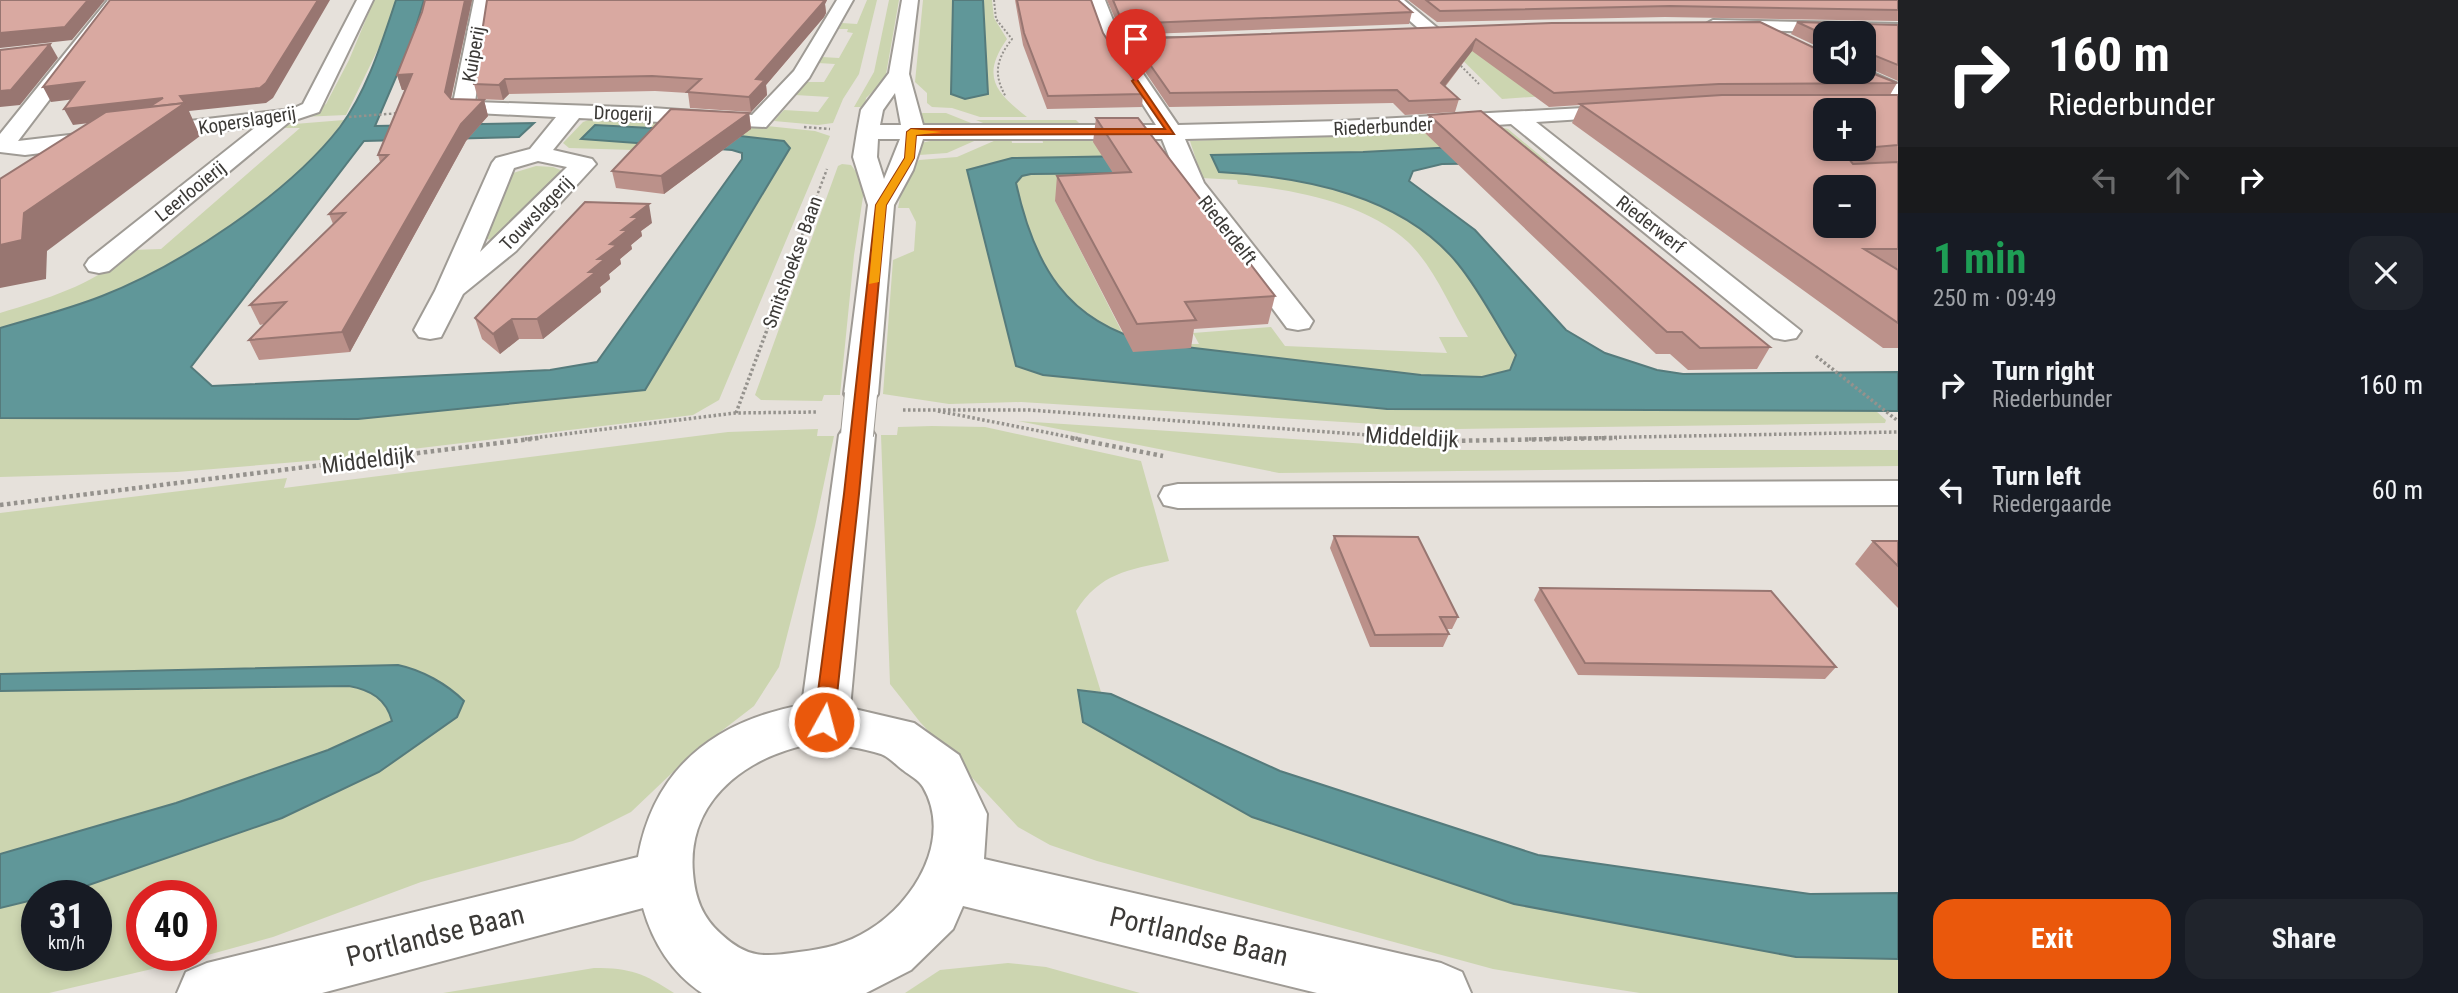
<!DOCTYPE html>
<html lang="en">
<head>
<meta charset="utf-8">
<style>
  body { margin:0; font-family:"Roboto Condensed",sans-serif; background:#20242c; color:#f1f3f6; height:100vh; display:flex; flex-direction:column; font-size:26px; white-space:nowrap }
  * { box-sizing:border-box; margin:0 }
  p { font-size:23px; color:#9ea1a6 }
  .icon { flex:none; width:38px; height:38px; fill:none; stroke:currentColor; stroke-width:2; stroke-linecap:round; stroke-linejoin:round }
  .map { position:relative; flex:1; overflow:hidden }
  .sheet { display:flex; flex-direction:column; background:#171b24; width:560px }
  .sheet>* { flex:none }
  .banner { background:#202124; color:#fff; overflow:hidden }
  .fabs { position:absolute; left:1813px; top:21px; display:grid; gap:14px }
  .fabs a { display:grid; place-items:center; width:63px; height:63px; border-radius:14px; background:#171b24; box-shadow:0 4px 10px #0003; font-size:35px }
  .speed { position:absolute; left:21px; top:880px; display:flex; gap:14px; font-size:35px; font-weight:700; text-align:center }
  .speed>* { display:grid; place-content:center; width:91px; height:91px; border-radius:50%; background:#171b24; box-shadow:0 4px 10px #0003; line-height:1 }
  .speed small { font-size:18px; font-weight:400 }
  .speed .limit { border:10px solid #d22; background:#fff; color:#111 }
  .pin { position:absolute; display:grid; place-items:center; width:60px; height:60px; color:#fff; margin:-72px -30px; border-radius:50% 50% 50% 0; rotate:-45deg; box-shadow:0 0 7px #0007 }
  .pin .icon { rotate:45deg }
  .me { position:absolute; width:77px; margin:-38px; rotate:7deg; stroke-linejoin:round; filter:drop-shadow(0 0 5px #0008) }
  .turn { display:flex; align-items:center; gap:24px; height:147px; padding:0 35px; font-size:32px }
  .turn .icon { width:91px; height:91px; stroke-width:2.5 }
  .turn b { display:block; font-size:49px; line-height:60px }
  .lanes { display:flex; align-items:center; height:66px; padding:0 35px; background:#0003; justify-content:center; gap:35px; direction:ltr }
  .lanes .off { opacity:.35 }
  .round { display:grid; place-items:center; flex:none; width:74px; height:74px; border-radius:21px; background:#20242c }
  .head { display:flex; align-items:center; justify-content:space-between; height:119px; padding:0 35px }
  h1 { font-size:42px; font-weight:700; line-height:52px; color:#1e9e55 }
  .cta { display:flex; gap:14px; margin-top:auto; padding:14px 35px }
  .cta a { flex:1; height:80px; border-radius:21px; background:#ea580c; color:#fff; font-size:28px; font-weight:700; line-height:80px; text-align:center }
  .cta a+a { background:#20242c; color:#f1f3f6 }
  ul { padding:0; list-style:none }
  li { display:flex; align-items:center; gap:21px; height:105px; padding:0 35px }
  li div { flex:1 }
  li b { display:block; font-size:26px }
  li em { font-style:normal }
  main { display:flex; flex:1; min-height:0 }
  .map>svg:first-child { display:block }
  .green { fill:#ccd5b0; fill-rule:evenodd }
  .water { fill:#609799; stroke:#557b7c; stroke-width:2 }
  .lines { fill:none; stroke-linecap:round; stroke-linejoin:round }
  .minor-casing { stroke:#9f9b95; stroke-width:4 }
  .path-far3 { stroke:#95928d; stroke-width:2; stroke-dasharray:2 2; stroke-linecap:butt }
  .path-far2 { stroke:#95928d; stroke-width:2.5; stroke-dasharray:2.5 2.5; stroke-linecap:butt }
  .path-far1 { stroke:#95928d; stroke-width:3.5; stroke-dasharray:2.5 2.5; stroke-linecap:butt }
  .path { stroke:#95928d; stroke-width:4.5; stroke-dasharray:3.5 3.5; stroke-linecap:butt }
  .minor { fill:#fff; fill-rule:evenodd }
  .minor-bridge-casing { stroke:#9f9b95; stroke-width:34; stroke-linecap:butt }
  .minor-bridge { stroke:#fff; stroke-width:32 }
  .wall { fill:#bb918a; fill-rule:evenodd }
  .shaded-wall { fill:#987671 }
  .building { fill:#d9a9a1; stroke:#987671; stroke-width:2; fill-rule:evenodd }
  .route { fill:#ea580c; stroke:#983908; stroke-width:2 }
  .slow { fill:#f59e0b }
  .labels { text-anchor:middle; stroke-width:5; stroke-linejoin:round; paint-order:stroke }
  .far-street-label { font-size:19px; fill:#3c3a37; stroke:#fff }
  .street-label { font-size:23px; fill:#3c3a37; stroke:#fff }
  .near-street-label { font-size:28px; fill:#3c3a37; stroke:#fff }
</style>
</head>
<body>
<main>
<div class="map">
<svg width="1898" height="993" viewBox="0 0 1898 993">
  <rect width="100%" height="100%" fill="#e6e1db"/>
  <g class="green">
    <polygon points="374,0 396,0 381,43 346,115 301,117 326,104 349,60"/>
    <polygon points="867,0 877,0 859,74 843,99 833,123 818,125 774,121 784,110 818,112 829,97 795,95 805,82 824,82 835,64 818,63 822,57 839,58 853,33 847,32 848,29 839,29 842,23 857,24"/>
    <polygon points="889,0 899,0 885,80 866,98 865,107 854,107 874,72"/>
    <path d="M 923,0 L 953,0 L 951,93 L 988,94 L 983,0 L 992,0 L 994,18 L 1007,39 C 981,76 995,92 1027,117 L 980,117 L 952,108 L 932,107 L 927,103 L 927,93 L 915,82 Z"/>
    <polygon points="1439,37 1575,94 1502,99"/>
    <polygon points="922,113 946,113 981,127 951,128 921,124"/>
    <polygon points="594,118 738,123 815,131 830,136 719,400 693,415 321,460 177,472 0,477 0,419 358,419 645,390 790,148 595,125 582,139 655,144 633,150 569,148 563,143 583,122"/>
    <path d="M 344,120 C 298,188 178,267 101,296 C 68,309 34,318 0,328 L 0,313 C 49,298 94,285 132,250 L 161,249 L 300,128 L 279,128 L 282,125 Z"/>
    <polygon points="976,120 1076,120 1084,128 995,128"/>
    <path d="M 1496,126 L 1508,129 L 1549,163 L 1363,152 L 1211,155 L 1219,172 C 1304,177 1402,195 1458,264 C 1480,292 1497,325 1516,355 L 1510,370 C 1477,384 1434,376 1399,373 C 1330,367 1261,359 1192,349 L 1188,344 L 1199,344 L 1193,333 L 1271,327 L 1285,346 L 1447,353 L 1439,337 L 1468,337 C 1450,307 1434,267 1408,242 C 1364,202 1295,190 1238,184 L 1237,180 L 1202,178 L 1190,141 Z"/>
    <polygon points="951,137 981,138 947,153 919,155 920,143"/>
    <path d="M 1003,137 L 1011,137 L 1012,143 L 1043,143 L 1042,137 L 1139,137 L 1141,141 L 1153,144 L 1166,183 L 1122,185 L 1128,197 L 1055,201 L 1124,336 C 1059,309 1030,250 1016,183 L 1022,176 L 1031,174 L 1138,173 L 1131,157 L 1012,158 L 967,170 L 1016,366 L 1043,375 L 1387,409 L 1876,411 L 1886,420 L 1885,423 L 1456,429 L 1021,402 L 949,404 L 883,394 L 893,260 L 914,251 L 916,222 L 909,208 L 898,208 L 903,183 L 919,160 L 957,157 Z"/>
    <polygon points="842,164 851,165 865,184 854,255 840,395 824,395 822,401 761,400 755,395 838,166"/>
    <polygon points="536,166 553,167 563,171 492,240 486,239 513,173"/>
    <polygon points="1018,421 1458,450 1898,450 1898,466 1279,473"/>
    <path d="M 932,426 L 985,427 L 1141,461 L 1169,561 C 1128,570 1100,573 1076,611 L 1101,692 L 1078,690 L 1083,721 L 1252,817 L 1514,904 L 1796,957 L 1898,959 L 1898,993 L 1640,993 L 1582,984 L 1493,969 L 1097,861 L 1050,845 L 1018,827 L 920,722 L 890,684 L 881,435 L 897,435 L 898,427 Z"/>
    <path d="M 818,429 L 817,436 L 834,436 L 815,526 L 779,667 L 754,706 L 693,753 L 631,812 L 573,841 L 421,882 L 273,937 L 182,962 L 49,993 L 0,993 L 0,908 L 37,899 L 37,956 L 96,956 L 96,896 L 48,896 L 83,887 L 464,701 C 447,684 422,670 398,665 L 0,674 L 0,513 L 287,478 L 284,488 L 728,432 ZM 142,896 L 201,896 L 201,956 L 142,956 Z"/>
    <path d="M 349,686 C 371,691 386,698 392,722 C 267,779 133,819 0,854 L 0,691 Z"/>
    <polygon points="1008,963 1046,967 1140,993 905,993 940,970"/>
    <path d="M 594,968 C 631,968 643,973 674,993 L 443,993 Z"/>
  </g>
  <g class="water">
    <path d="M 396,0 L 424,0 L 412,40 L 375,126 L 534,123 L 519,137 L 364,141 L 191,367 L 212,386 L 550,370 L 597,362 L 742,159 L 742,153 L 732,150 L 581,139 L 595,125 L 688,130 L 784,141 L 790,148 L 645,390 L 358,419 L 0,418 L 0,328 C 34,318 69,309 102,296 C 181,265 288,194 340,127 C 367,91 382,42 396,0 Z"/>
    <polygon points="953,0 983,0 988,94 965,99 951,94"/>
    <path d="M 1511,144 L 1534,163 L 1442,164 L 1413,171 L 1409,181 L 1475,230 L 1566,330 L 1605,353 L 1657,370 L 1683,374 L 1898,372 L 1898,411 L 1387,409 L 1043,375 L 1016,366 L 967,170 L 1012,158 L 1131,156 L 1138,173 L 1031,174 L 1022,176 L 1016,183 C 1034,265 1066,322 1152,343 L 1421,375 L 1482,377 L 1510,370 L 1516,355 C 1497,325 1480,291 1458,264 C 1402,195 1303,177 1219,172 L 1211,155 L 1363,152 Z"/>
    <path d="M 398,665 C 422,670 447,684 464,701 L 457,717 L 379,772 L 282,818 L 83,887 L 37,896 L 37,899 L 0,908 L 0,854 L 176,803 L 328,750 L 392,721 C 386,699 371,690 349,686 L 0,691 L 0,674 Z"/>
    <polygon points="1078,690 1111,694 1280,771 1538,855 1810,894 1898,893 1898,959 1796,957 1514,904 1252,817 1083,722"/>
  </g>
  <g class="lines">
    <defs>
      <g id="minor">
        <polygon points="108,0 125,0 18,141 292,109 303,104 357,0 373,0 319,112 289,122 109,271 99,273 89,271 85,265 89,259 257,126 25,155 0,152 0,134"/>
        <path d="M 474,0 L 490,0 L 475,102 L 652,108 L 752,115 L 794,71 L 837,0 L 853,0 L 809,78 L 766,127 L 579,118 L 553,150 L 592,159 L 596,164 L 516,251 L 463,294 L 441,337 L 430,339 L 419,337 L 414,330 L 435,291 L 492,163 L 496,158 L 530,149 L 556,117 L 456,112 L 452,108 ZM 538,161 L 567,167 L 480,252 L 514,168 Z"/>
        <path d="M 902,0 L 918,0 L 909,74 L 923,125 L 1156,125 L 1104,44 L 1089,0 L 1105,0 L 1120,38 L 1190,38 L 1193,42 L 1190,46 L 1184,47 L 1126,49 L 1178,125 L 1341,121 L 1638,105 L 1641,110 L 1630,116 L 1536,122 L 1801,331 L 1796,338 L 1785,340 L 1774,338 L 1511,124 L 1341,135 L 1185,139 L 1204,183 L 1313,321 L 1309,328 L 1298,330 L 1287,328 L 1180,184 L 1162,139 L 923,139 L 913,170 L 894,205 L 878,394 L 873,401 L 861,404 L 849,401 L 844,394 L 868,205 L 853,157 L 857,132 L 861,110 L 889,73 ZM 895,93 L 901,125 L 880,125 L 883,110 ZM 878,139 L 900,139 L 884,179 L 877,157 Z"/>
        <polygon points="1386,0 1404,0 1441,31 1438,35 1426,35"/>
        <polygon points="1713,20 1898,24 1898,34 1707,29 1704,25"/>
        <polygon points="1864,69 1898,84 1898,97 1846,76 1843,72"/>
        <path d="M 857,424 L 870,427 L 875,435 L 850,708 L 914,723 L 959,755 L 987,814 L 984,859 L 1441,963 L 1462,972 L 1471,993 L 1317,993 L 963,906 L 953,929 L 911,970 L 866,993 L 702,993 C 672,973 653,943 643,908 L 322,993 L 177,993 L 186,972 L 207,963 L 638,857 C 654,768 715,721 802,705 L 839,435 L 844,427 ZM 824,742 C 842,746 863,748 881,754 C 889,757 896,765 903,770 C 909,775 919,780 923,787 C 953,838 915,902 869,930 C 847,944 824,949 799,952 C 764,957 748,959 721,934 C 702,917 695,898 693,873 C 686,795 756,750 824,742 Z"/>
        <polygon points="1898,481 1898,505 1178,508 1164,505 1159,496 1164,487 1178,484"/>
      </g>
    </defs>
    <use href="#minor" class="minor-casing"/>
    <g class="path-far3">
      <path d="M 994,0 L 996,19 L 1012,39 C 996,60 993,74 1006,97"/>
      <polyline points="1458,63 1479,84"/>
    </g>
    <g class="path-far2">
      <polyline points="349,117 400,113"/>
      <polyline points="804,127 830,129"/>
      <polyline points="795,254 827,169"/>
    </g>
    <g class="path-far1">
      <polyline points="1816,356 1898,421"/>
      <polyline points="903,410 1030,410 1423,439"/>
      <polyline points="938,411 1080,439"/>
      <polyline points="736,413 796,252"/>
      <polyline points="525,439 735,413 817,412"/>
      <polyline points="1529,439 1898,432"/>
    </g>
    <g class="path">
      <polyline points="1071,438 1163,456"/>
      <polyline points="1399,438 1445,441 1617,438"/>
      <polyline points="0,505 539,438"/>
    </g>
    <use href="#minor" class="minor"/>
    <defs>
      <polyline id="minor-bridge" points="857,435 861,394"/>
    </defs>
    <use href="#minor-bridge" class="minor-bridge-casing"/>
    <use href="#minor-bridge" class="minor-bridge"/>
  </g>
  <g class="wall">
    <polygon points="425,0 472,0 451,99 484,100 488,116 466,141 350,352 259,360 249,340 264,324 260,325 250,305 333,224 329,214 380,162 378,155 405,90 402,90 397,75 422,12"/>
    <polygon points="487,0 827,0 825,4 826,13 824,17 766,85 767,95 751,112 690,108 688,93 655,91 509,94 503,100 478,99 474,84"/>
    <polygon points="1015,0 1091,0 1103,33 1143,94 1142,107 1047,109 1023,45"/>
    <polygon points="1107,0 1398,0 1412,12 1409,24 1122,35"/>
    <polygon points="1408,0 1898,0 1898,21 1665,17 1437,22"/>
    <polygon points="1797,22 1898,25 1898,81 1864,66 1864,33 1825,33 1825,50 1791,34"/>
    <path d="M 1552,23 L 1825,72 L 1897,83 L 1890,95 L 1898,95 L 1898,348 L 1883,348 L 1572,123 L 1580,105 L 1549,107 L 1472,51 L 1445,87 L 1459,99 L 1455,112 L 1405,115 L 1393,103 L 1169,107 L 1131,51 L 1132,39 ZM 1864,110 L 1864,149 L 1825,149 Z"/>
    <polygon points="749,113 751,129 664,194 616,188 612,171"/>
    <polygon points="1429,115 1770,347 1757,369 1688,370 1670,354 1656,354 1424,132"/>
    <polygon points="1096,118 1275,296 1268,324 1194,329 1191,348 1133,352 1055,201 1057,176 1113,173 1093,142"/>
    <polygon points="652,223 641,231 642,236 631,245 632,249 620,259 621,264 609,274 610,279 600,287 601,292 543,339 519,339 500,354 482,339 475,318"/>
    <polygon points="1334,536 1458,617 1452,629 1446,629 1449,634 1443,647 1370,647 1330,548"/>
    <polygon points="1873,541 1898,541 1898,608 1855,564"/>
    <polygon points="1540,588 1836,667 1825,679 1578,675 1534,600"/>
  </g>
  <g class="shaded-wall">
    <polygon points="88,0 105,0 72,40 0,48 0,33"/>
    <polygon points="318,0 330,0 273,98 266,103 189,111 200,136 47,251 46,279 0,288 0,245 24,213 154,115 73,125 64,109 180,96"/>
    <polygon points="465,0 472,0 449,107 445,92"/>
    <polygon points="821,0 827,0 825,4 826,13 824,17 766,85 767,95 751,112 749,97 756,79"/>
    <polygon points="1476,39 1472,51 1437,96 1441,83"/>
    <polygon points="50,44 58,58 20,105 0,107 0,91"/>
    <polygon points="1871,54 1864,66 1864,55"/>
    <polygon points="412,74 417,89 402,90 397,75"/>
    <polygon points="505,79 509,94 503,100 499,85"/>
    <polygon points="84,82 92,97 51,102 43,87"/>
    <polygon points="484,100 488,116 466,141 350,352 342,332 461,124"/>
    <polygon points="749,113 751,129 664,194 661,176"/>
    <polygon points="649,204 652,223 641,231 642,236 631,245 632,249 620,259 621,264 609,274 610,279 600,287 601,292 543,339 537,319 589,272 632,217"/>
    <polygon points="512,319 519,339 500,354 493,334"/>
  </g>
  <g class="building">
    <polygon points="0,0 88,0 65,27 0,33"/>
    <polygon points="110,0 318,0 266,83 260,88 180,96 185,103 149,107 163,98 64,109 84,82 43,87"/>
    <polygon points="425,0 465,0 445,92 451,99 484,100 461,124 342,332 249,340 286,302 250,305 345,213 329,214 388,155 378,155 412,74 397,75 422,12"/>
    <polygon points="487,0 825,0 756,79 765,80 749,97 687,92 701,79 652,76 505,79 499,85 474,84"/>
    <polygon points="1017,0 1091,0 1103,33 1143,94 1048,96 1024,33"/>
    <polygon points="1113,0 1398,0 1412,12 1123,24"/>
    <polygon points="1426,0 1898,0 1898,10 1670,6 1440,11"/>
    <polygon points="1760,22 1825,53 1825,72 1864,72 1864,70 1897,83 1719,84 1554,93 1476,39 1441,83 1459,99 1409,101 1397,90 1170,93 1132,39 1552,23"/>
    <polygon points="1797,22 1898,25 1898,65 1871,54 1864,55 1864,33 1825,33 1825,35"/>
    <polygon points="50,44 11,90 0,91 0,50"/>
    <path d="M 1722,95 L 1898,95 L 1898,145 L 1864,148 L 1864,110 L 1825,110 L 1825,149 L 1853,149 L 1848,158 L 1853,164 L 1898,162 L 1898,249 L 1864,249 L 1898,270 L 1898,323 L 1580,104 ZM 1825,187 L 1864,187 L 1864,226 L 1825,226 Z"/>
    <polygon points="185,103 24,213 22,240 0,245 0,179 106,112"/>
    <polygon points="671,109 749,113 661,176 612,171"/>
    <polygon points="1481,111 1770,347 1700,348 1682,332 1667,332 1429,115"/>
    <polygon points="1096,118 1138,118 1275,296 1185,302 1196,320 1137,324 1057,176 1131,172"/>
    <polygon points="585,202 649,204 632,217 639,217 622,230 628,230 610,244 617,245 598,259 605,259 589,272 596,272 537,319 512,319 493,334 475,318"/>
    <polygon points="1334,536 1418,537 1458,617 1440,617 1449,634 1375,635"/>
    <polygon points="1873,541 1898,541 1898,566"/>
    <polygon points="1540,588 1771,591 1836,667 1585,663"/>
  </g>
  <polygon class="route" points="1136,78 1174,134 916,135 914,158 886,205 859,494 834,722 831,727 817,727 814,722 844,494 876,205 905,158 907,132 911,129 1165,129 1132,81"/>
  <polygon class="slow" points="911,129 942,132 916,135 914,158 886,205 879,282 869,284 876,205 905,158 907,132"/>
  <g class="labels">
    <g class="far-street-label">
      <text transform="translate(473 54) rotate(-80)" y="7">Kuiperij</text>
      <text transform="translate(623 113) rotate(2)" y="7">Drogerij</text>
      <text transform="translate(247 120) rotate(-9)" y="7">Koperslagerij</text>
      <text transform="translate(1383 126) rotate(-3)" y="7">Riederbunder</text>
      <text transform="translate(190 191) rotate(-39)" y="7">Leerlooierij</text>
      <text transform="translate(536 213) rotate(-46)" y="7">Touwslagerij</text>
      <text transform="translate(1651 224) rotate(38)" y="7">Riederwerf</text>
      <text transform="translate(1228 230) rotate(52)" y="7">Riederdelft</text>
      <text transform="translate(792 262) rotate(-70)" y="7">Smitshoekse Baan</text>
    </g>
    <g class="street-label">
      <text transform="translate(1412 437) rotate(3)" y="8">Middeldijk</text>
      <text transform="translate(368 460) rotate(-7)" y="8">Middeldijk</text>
    </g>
    <g class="near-street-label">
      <text transform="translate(435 935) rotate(-14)" y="10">Portlandse Baan</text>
      <text transform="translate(1199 936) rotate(13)" y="10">Portlandse Baan</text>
    </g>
  </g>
</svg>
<div class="fabs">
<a><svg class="icon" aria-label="sound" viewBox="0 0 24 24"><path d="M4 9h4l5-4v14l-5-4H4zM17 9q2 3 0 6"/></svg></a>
<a>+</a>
<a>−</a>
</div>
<div class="speed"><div>31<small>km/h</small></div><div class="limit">40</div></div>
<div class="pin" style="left:1136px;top:81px;background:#d93025"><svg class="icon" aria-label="arrive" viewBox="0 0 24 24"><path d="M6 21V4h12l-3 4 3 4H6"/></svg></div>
<svg class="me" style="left:824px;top:722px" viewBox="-20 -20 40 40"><circle r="17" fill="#ea580c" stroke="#fff" stroke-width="3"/><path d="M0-11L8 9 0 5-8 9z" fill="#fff"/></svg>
</div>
<section class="sheet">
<div class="banner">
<div class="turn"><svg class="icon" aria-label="right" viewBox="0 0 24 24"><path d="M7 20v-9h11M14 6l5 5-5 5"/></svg><div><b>160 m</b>Riederbunder</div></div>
<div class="lanes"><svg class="icon off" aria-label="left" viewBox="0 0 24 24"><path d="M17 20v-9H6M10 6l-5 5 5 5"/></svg><svg class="icon off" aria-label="ahead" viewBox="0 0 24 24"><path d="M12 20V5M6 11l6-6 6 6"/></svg><svg class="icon" aria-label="right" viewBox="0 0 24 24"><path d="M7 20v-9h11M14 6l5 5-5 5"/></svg></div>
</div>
<div class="head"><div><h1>1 min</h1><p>250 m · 09:49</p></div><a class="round"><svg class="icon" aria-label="close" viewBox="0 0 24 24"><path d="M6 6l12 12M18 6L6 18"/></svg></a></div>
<ul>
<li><svg class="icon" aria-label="right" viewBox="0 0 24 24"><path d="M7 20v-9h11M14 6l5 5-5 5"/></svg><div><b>Turn right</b><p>Riederbunder</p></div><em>160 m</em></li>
<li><svg class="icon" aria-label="left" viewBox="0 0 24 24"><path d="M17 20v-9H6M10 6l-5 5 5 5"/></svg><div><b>Turn left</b><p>Riedergaarde</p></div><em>60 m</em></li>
</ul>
<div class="cta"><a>Exit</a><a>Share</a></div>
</section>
</main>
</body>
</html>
